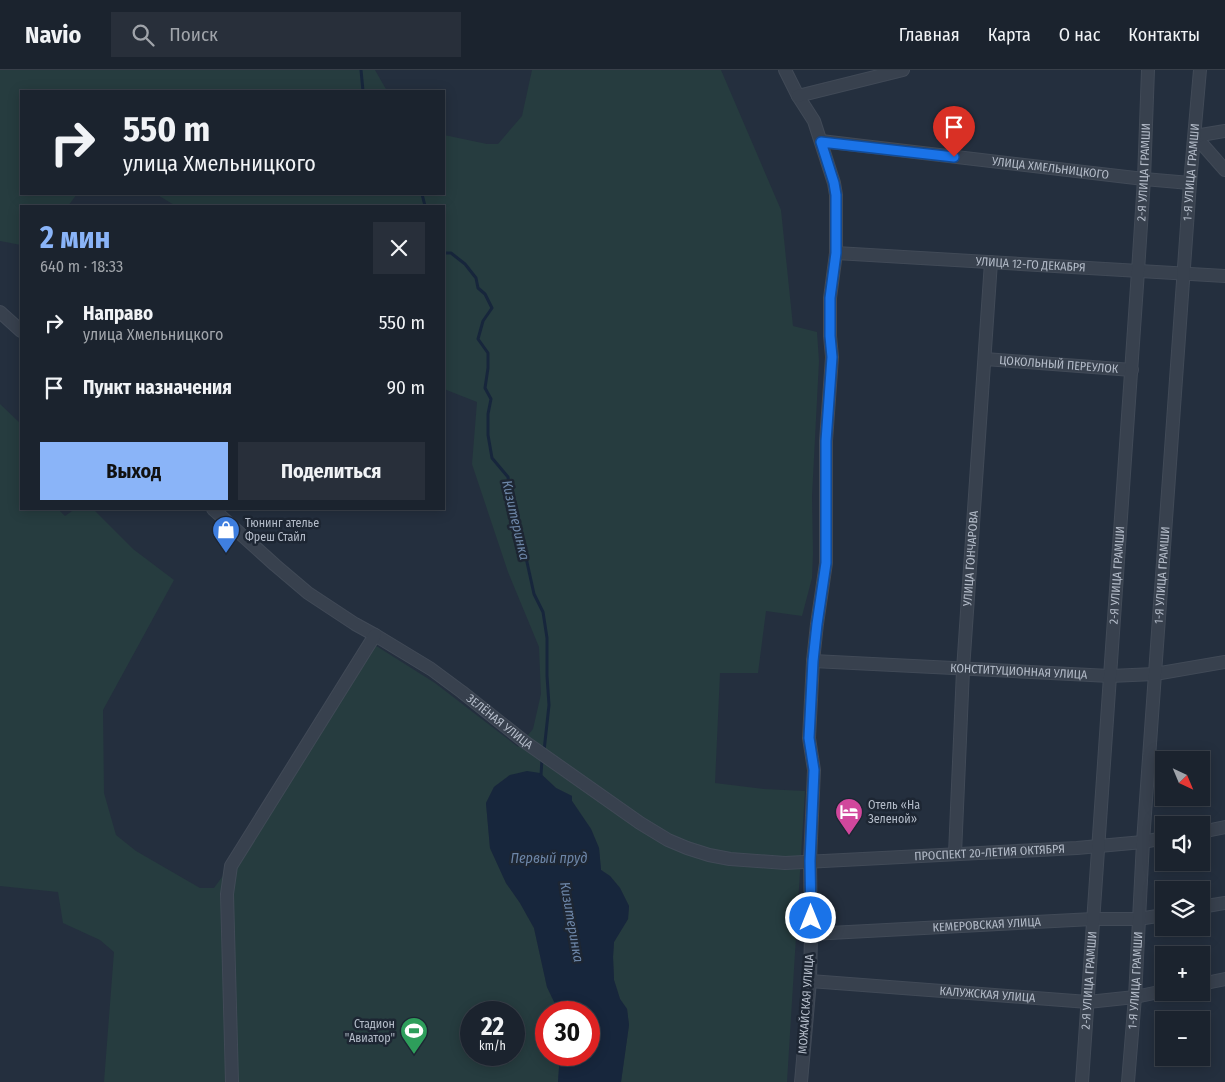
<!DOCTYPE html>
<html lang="ru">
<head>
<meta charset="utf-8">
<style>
  body { margin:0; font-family:"Fira Sans Condensed",sans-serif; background:#282f3a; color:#f1f3f6; height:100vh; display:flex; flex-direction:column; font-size:19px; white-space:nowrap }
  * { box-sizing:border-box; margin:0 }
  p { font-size:16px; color:#a0a4aa }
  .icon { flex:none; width:28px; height:28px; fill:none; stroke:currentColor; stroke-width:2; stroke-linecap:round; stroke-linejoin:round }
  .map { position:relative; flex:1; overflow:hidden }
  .panel { position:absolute; left:20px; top:135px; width:425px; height:305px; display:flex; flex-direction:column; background:#1b232e; border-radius:0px; box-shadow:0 2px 12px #0003,0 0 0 1px #39404a }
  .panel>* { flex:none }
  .banner { position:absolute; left:20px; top:20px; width:425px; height:105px; border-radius:0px; box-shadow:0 2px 12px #0003,0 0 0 1px #39404a; background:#1b232e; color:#f1f3f6; overflow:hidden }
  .needle { width:32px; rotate:136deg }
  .fabs { position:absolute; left:1155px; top:681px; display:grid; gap:10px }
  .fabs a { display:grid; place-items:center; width:55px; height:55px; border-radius:0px; background:#1b232e; box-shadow:0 2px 12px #0003,0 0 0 1px #39404a; font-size:25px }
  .speed { position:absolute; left:460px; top:931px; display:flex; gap:10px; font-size:25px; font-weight:700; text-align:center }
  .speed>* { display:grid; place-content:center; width:65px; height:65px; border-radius:50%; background:#1b232e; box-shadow:0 2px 12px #0003,0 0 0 1px #39404a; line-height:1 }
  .speed small { font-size:12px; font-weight:400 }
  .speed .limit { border:8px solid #d22; background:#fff; color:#111 }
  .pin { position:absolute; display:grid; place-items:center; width:42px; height:42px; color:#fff; margin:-51px -21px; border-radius:50% 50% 50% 0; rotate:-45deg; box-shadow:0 0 5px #0007 }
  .pin .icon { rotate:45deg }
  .me { position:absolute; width:55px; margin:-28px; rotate:0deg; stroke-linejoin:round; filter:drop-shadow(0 0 4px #0008) }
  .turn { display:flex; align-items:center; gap:18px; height:105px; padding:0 20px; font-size:22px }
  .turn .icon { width:65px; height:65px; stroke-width:2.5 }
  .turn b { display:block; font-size:35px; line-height:42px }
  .round { display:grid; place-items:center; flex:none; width:52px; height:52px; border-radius:0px; background:#282f3a }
  .headline { display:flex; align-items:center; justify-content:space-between; height:85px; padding:0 20px }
  h1 { font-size:30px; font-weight:700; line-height:38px; color:#8ab4f8 }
  .action { display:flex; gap:10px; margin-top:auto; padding:10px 20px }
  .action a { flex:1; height:58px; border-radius:0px; background:#8ab4f8; color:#111; font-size:20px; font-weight:700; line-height:58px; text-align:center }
  .action a+a { background:#282f3a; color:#f1f3f6 }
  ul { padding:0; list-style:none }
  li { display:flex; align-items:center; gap:15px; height:65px; padding:0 20px }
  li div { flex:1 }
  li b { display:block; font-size:19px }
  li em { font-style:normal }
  header { display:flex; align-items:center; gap:30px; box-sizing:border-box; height:70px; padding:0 25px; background:#1b232e; border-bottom:1px solid #39404a }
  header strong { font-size:24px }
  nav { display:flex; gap:28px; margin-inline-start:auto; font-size:18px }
  .search { width:350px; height:45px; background:#282f3a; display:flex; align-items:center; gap:12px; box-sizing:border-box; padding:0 18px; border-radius:0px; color:#a0a4aa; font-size:19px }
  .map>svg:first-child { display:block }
  .green { fill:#263c3f; fill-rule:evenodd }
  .water { fill:#17263c }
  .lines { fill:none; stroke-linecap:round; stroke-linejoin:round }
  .stream { stroke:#17263c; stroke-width:3 }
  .minor-casing { stroke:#414a57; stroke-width:14 }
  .minor { stroke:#38414e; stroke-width:12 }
  .route-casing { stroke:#114b97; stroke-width:12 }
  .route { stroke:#1a73e8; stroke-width:9 }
  .labels { text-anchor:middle; stroke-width:5; stroke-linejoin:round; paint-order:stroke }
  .street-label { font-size:12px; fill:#b4bcc9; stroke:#1d2633 }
  .poi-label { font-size:12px; fill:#b4bcc9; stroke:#1d2633; text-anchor:start }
  .water-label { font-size:14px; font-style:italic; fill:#6d86a8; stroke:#1d2633 }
</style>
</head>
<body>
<header>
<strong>Navio</strong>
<div class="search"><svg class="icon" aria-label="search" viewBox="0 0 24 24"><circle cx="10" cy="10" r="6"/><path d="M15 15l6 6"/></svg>Поиск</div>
<nav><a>Главная</a><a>Карта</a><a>О нас</a><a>Контакты</a></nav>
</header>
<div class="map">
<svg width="1225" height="1012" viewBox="0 0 1225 1012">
  <rect width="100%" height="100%" fill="#242f3e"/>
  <g class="green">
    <polygon points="0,0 375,0 387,21 21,21 21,124 77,124 68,136 21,136 21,175 0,171"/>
    <path d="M 532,0 L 721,0 L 781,140 L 793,256 L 817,262 L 819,291 L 812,426 L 813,484 L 812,508 L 802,546 L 766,541 L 758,603 L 720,603 L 715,713 L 764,719 L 805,721 L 787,1012 L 621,1012 L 629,955 L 627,939 L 620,929 L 614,910 L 613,887 L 614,872 L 628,849 L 629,836 L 620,818 L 610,806 L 601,800 L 599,778 L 591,759 L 572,731 L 572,726 L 556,718 L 540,703 L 510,705 L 494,717 L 486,733 L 490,778 L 506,813 L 520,833 L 534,858 L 547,917 L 559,942 L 546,942 L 546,985 L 560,985 L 558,1012 L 104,1012 L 114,882 L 100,870 L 63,853 L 58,822 L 0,816 L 0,334 L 21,354 L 21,439 L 58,439 L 65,446 L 75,439 L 93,439 L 133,479 L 174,510 L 103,640 L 104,723 L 116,765 L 136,781 L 200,818 L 214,818 L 225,803 L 370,572 L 435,613 L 518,677 L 533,659 L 541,624 L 539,577 L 508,502 L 472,394 L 477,332 L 444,319 L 444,136 L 176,136 L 156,124 L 444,124 L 444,65 L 487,74 L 498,74 L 522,46 ZM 471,942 L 514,942 L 514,985 L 471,985 Z"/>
  </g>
  <polygon class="water" points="527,701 540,703 556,718 572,726 572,731 591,759 599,778 601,800 610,806 620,818 629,836 628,849 614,872 613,887 614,910 620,929 627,939 629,955 621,1012 558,1012 560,985 589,985 589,942 559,942 547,917 534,858 520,833 506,813 490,778 486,733 494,717 510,705"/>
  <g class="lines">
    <g class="stream">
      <polyline points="361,0 363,21"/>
      <polyline points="422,124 425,136"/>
      <polyline points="444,183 451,183 465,194 476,208 478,218 485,224 492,238 483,251 478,269 488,283 488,298 485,318 491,329 488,344 488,365 492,388 508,407 511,433 525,483 534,524 543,542 547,568 547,606 549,635 544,681"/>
      <polyline points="541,705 542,689"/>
    </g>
    <defs>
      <g id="minor">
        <polyline points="785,0 798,26 814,51 834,113 836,125 836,183 830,228 830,266 832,287 826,371 826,493 817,554 813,591 809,668 814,700 810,791 811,864 810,911 801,1012"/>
        <polyline points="798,26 903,0"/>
        <polyline points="1195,66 1225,100"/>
        <polyline points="1195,66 1225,61"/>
        <path id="s1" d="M 821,71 L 1144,109 L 1190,113"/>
        <path id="s2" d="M 836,183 L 1225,206"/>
        <polyline points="0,242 21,261"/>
        <path id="s3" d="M 985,289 L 1132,300"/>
        <path id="s4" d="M 213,439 L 275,495 L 308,523 L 355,554 L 375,565 L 431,599 L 462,622 L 525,672 L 640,753 L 668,770 L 687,778 L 709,785 L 730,789 L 785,793 L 1077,778 L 1143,772 L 1164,768"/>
        <path id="s5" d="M 813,591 L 1110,606 L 1155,604 L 1225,592"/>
        <polyline points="1201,762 1225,757"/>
        <path id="s6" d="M 955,784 L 963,600 L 991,192"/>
        <polyline points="1201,837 1225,833"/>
        <path id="s7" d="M 811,864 L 1093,849 L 1138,849 L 1164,845"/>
        <path id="s8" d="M 810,911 L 1088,932 L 1135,927 L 1164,921"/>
        <polyline points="1201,914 1225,909"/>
        <polyline points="232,1012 227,824 231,796 375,565"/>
        <path id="s9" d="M 1082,1012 L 1138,201 L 1144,109 L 1148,0"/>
        <path id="s10" d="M 1128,1012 L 1135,927 L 1143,772 L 1190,113 L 1200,0"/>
      </g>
    </defs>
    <use href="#minor" class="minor-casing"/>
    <use href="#minor" class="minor"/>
  </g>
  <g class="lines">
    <defs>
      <polyline id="route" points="811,848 810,791 814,700 809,668 813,591 817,554 826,493 826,371 832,287 830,266 830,228 836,183 836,125 834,113 821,72 954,87"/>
    </defs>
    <use href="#route" class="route-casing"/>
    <use href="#route" class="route"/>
  </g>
  <defs>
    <symbol id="shop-pin" viewBox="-11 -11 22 30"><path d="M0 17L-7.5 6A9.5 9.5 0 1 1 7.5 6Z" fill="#3f7fe0" stroke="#1d2633"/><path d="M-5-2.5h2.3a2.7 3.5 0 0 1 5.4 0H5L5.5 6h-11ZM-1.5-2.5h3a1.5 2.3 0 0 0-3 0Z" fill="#fff"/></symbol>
    <symbol id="hotel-pin" viewBox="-11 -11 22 30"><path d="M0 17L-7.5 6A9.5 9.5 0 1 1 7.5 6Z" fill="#d1479c" stroke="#1d2633"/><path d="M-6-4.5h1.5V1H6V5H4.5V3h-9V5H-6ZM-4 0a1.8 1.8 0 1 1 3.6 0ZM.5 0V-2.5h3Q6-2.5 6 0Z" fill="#fff"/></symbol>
    <symbol id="stadium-pin" viewBox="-11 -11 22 30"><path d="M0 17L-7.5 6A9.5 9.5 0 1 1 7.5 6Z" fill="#2e9e5b" stroke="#1d2633"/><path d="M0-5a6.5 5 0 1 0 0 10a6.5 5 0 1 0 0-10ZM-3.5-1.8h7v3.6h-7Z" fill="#fff"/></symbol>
  </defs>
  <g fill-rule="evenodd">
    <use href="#shop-pin" x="210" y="444" width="32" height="43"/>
    <use href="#hotel-pin" x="833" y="726" width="32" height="43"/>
    <use href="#stadium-pin" x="398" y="945" width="32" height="43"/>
  </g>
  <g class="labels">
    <g class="street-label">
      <text dy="4" stroke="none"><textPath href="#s1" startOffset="231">УЛИЦА ХМЕЛЬНИЦКОГО</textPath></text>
      <text dy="4" stroke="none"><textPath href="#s9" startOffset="912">2-Я УЛИЦА ГРАМШИ</textPath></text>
      <text dy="4" stroke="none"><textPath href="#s10" startOffset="912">1-Я УЛИЦА ГРАМШИ</textPath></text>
      <text dy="4" stroke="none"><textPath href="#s2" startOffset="195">УЛИЦА 12-ГО ДЕКАБРЯ</textPath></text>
      <text dy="4" stroke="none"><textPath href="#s3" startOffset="74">ЦОКОЛЬНЫЙ ПЕРЕУЛОК</textPath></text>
      <text dy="4" stroke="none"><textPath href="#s6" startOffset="296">УЛИЦА ГОНЧАРОВА</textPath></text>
      <text dy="4" stroke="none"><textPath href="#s9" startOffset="508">2-Я УЛИЦА ГРАМШИ</textPath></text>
      <text dy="4" stroke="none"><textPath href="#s10" startOffset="508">1-Я УЛИЦА ГРАМШИ</textPath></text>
      <text dy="4" stroke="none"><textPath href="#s5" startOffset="206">КОНСТИТУЦИОННАЯ УЛИЦА</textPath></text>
      <text dy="4" stroke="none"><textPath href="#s4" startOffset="358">ЗЕЛЁНАЯ УЛИЦА</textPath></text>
      <text dy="4" stroke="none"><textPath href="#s4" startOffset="889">ПРОСПЕКТ 20-ЛЕТИЯ ОКТЯБРЯ</textPath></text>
      <text dy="4" stroke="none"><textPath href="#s7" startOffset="176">КЕМЕРОВСКАЯ УЛИЦА</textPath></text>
      <text dy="4" stroke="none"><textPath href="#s9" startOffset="102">2-Я УЛИЦА ГРАМШИ</textPath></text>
      <text dy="4" stroke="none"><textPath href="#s10" startOffset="102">1-Я УЛИЦА ГРАМШИ</textPath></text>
      <text dy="4" stroke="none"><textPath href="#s8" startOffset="178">КАЛУЖСКАЯ УЛИЦА</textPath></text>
      <text transform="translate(806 934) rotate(-86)" y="4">МОЖАЙСКАЯ УЛИЦА</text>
    </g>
    <g class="poi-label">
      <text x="245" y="457">Тюнинг ателье<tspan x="245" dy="14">Фреш Стайл</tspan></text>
      <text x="868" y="739">Отель «На<tspan x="868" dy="14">Зеленой»</tspan></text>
      <text x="395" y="958" text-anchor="end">Стадион<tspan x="395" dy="14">"Авиатор"</tspan></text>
    </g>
    <g class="water-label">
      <text transform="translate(516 450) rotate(77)" y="5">Кизитеринка</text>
      <text x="549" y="793">Первый пруд</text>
      <text transform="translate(572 852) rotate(80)" y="5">Кизитеринка</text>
    </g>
  </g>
</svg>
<div class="fabs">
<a><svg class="needle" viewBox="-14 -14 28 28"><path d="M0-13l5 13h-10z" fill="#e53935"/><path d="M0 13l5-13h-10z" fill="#a0a4aa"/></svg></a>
<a><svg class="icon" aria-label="sound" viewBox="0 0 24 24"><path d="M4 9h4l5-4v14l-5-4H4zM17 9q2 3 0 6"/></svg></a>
<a><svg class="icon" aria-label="layers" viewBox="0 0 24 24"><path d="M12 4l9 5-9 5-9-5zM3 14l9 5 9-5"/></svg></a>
<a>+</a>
<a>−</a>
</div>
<div class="speed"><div>22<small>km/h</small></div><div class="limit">30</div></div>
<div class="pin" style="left:954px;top:87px;background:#d93025"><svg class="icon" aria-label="arrive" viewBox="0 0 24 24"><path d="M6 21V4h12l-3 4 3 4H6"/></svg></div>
<svg class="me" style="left:811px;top:848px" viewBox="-20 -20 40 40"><circle r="17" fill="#1a73e8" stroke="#fff" stroke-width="3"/><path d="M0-11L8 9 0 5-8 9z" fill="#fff"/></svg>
<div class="banner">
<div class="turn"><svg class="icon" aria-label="right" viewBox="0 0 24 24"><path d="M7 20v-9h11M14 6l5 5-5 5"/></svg><div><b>550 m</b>улица Хмельницкого</div></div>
</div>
<section class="panel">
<div class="headline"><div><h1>2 мин</h1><p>640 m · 18:33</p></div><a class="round"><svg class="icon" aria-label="close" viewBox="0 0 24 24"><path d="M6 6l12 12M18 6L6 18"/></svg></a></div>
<ul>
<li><svg class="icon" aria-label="right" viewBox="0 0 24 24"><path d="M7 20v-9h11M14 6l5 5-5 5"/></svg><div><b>Направо</b><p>улица Хмельницкого</p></div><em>550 m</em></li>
<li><svg class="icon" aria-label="arrive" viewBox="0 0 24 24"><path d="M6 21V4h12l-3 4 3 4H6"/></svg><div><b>Пункт назначения</b></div><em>90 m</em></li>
</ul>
<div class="action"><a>Выход</a><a>Поделиться</a></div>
</section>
</div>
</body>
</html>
